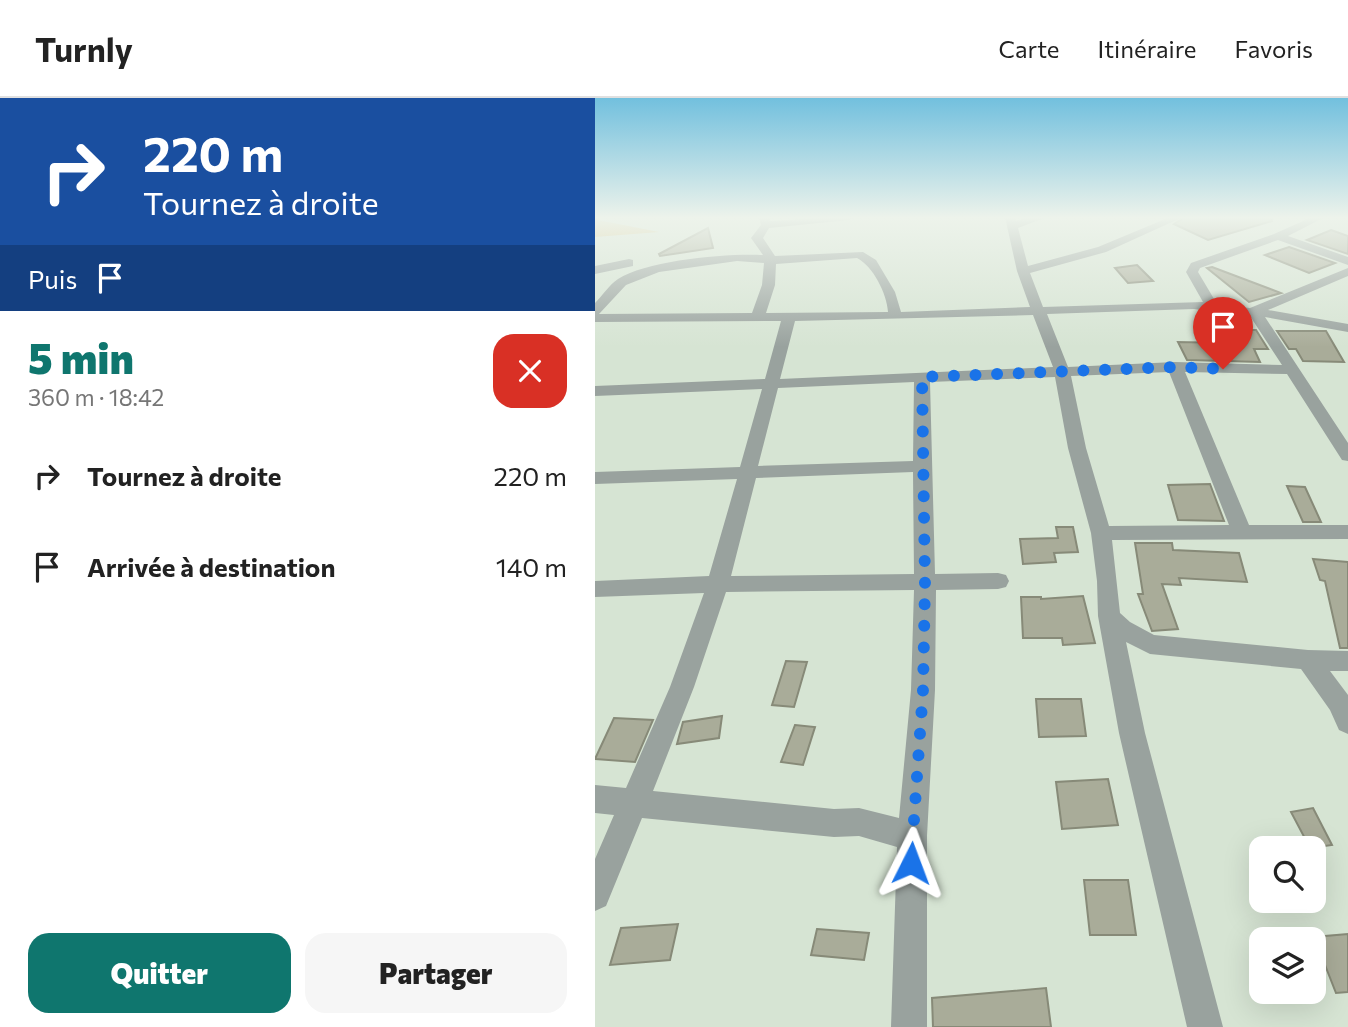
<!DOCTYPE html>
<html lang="fr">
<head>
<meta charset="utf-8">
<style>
  body { margin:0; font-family:Commissioner,sans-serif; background:#f6f6f6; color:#222; height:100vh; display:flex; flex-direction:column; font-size:26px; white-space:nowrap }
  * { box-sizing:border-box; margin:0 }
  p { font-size:23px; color:#767676 }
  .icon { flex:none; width:38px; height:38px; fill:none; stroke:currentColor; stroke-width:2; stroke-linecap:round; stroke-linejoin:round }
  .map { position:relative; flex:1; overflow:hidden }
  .sheet { display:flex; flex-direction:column; background:#fff; width:595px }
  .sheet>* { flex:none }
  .hud { background:#1a4fa0; color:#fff; overflow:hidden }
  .tools { position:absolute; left:654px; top:738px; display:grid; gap:14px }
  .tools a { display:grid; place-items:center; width:77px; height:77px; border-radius:14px; background:#fff; box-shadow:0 7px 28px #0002; font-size:35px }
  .pin { position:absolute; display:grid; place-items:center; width:60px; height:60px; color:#fff; margin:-72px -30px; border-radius:50% 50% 50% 0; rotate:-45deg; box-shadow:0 0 7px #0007 }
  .pin .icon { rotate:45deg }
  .me { position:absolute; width:77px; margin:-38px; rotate:3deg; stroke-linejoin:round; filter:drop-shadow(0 0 5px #0008) }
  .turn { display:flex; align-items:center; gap:24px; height:147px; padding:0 28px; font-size:32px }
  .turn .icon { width:91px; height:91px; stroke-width:2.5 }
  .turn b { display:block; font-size:49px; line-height:60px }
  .then { display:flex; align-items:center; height:66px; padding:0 28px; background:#0003; gap:14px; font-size:26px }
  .round { display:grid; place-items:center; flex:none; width:74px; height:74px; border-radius:21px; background:#f6f6f6 }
  .headline { display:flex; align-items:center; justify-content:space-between; height:119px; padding:0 28px }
  h1 { font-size:42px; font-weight:800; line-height:52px; color:#0f766e }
  .primary-button { display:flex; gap:14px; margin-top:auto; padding:14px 28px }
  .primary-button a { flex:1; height:80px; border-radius:21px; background:#0f766e; color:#fff; font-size:28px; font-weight:800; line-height:80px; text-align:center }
  .primary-button a+a { background:#f6f6f6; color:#222 }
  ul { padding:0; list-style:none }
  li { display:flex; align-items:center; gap:21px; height:91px; padding:0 28px }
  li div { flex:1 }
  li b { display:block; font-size:26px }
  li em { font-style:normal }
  header { display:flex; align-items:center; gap:42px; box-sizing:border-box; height:98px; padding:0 35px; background:#fff; border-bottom:2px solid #e0e0e0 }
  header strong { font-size:33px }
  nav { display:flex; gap:38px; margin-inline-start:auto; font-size:24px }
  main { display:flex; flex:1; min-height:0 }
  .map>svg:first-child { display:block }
  .green { fill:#dbc07c }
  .building { fill:#a9ac99; stroke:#878a78; stroke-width:2 }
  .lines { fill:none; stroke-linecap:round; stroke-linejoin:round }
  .minor { fill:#99a29e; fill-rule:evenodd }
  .route { stroke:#1a73e8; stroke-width:12; stroke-dasharray:0 21.6 }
</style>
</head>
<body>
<header>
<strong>Turnly</strong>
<nav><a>Carte</a><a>Itinéraire</a><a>Favoris</a></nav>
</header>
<main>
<section class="sheet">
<div class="hud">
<div class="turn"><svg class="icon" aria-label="right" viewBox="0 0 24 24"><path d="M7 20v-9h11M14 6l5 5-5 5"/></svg><div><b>220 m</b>Tournez à droite</div></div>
<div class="then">Puis<svg class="icon" aria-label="arrive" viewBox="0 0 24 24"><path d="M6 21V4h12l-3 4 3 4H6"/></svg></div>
</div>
<div class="headline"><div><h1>5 min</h1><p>360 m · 18:42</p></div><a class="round" style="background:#d93025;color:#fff"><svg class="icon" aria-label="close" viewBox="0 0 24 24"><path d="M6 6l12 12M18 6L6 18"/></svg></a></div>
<ul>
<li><svg class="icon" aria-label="right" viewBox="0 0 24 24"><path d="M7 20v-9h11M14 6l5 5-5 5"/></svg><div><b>Tournez à droite</b></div><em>220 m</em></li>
<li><svg class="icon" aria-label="arrive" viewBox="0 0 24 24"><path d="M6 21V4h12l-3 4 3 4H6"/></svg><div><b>Arrivée à destination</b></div><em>140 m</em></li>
</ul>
<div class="primary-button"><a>Quitter</a><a>Partager</a></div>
</section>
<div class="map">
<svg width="753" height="929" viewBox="0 0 753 929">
  <rect width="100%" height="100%" fill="#d6e4d3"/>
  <polygon class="green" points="0,119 3,122 64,134 0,139"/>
  <g class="building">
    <polygon points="590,119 676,119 677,123 613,142 579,126"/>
    <polygon points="113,130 118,150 65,158 64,156"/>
    <polygon points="736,132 753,138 753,156 712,142"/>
    <polygon points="694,149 740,165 714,175 670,157"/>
    <polygon points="542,167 558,183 533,185 520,170"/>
    <polygon points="617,169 686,195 654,204 612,170"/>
    <polygon points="627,232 661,232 673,251 659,251 665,264 592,262 583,244 633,245"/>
    <polygon points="682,233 731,233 749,264 708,263 701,251 694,251"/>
    <polygon points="615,386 629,423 583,422 573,387"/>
    <polygon points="692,388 710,389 726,424 708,424"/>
    <polygon points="461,429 478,429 483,454 459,455 461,464 428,466 425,441 463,440"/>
    <polygon points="540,445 577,445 578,452 644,455 652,484 584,480 586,487 567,486 583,531 557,533 543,496 548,496"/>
    <polygon points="718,461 753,464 753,550 745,550 730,483 725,482"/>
    <polygon points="488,498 500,545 468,547 467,540 428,540 426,499 446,499 446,501"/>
    <polygon points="191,563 212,564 199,609 177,607"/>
    <polygon points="441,601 486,601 491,638 444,639"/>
    <polygon points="127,618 124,640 82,646 88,624"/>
    <polygon points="19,620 58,622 40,664 0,661"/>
    <polygon points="200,627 220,629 208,667 186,664"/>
    <polygon points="513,681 523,727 467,731 461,684"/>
    <polygon points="718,710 737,747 715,750 696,714"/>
    <polygon points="489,782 533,782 541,837 495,837"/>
    <polygon points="83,826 75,862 15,867 26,830"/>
    <polygon points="222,831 274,835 269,862 216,857"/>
    <polygon points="753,836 753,894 741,895 719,839"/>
    <polygon points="451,890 456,929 338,929 337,900"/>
  </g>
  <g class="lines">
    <g class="minor">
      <path d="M 164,119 L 174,119 L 175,123 L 259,119 L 254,122 L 174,130 L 168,140 L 180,158 L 268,154 L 281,162 L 300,194 L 306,214 L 435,209 L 422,173 L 410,119 L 420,119 L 421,123 L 436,119 L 452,119 L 423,130 L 433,168 L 503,149 L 575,119 L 588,119 L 511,154 L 435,175 L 448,209 L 608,204 L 591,174 L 596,165 L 679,136 L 717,119 L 730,119 L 693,138 L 753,159 L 753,167 L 683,142 L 605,170 L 603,174 L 622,206 L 655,210 L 753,170 L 753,178 L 673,212 L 753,226 L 753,234 L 670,219 L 753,345 L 753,363 L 747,362 L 692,276 L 590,274 L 654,427 L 753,427 L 753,441 L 517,442 L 525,515 L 535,524 L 559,537 L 713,552 L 753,553 L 753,573 L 735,573 L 753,597 L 753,636 L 744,632 L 735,612 L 706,571 L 555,556 L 531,544 L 550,635 L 628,929 L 592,929 L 524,635 L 503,518 L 502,483 L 496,435 L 473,350 L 460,279 L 335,284 L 340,476 L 403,475 L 411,477 L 414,483 L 411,489 L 403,491 L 341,492 L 340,592 L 332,738 L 332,929 L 296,929 L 302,749 L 264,738 L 239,739 L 47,720 L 11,808 L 0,813 L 0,761 L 19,717 L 0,715 L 0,687 L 31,690 L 75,589 L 109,495 L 0,499 L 0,483 L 114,478 L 142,381 L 0,386 L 0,374 L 145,369 L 167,291 L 0,298 L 0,288 L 170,281 L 186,223 L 0,224 L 0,205 C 7,198 14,187 23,181 C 52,162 133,155 168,157 L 156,140 L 166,127 ZM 262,160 C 278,168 292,196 293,214 L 171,215 L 180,187 L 181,166 ZM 142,163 L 169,165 L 167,187 L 157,215 L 4,216 L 31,187 L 64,174 ZM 599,211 L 655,218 L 687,267 L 580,264 L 473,269 L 452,216 ZM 438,217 L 458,269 L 185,281 L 200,223 ZM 574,274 L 634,427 L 514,428 L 491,350 L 476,278 ZM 319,284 L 318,363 L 163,368 L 183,290 ZM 318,374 L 319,476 L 136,478 L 161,380 ZM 319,492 L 316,592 L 304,720 L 264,710 L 239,711 L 58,693 L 99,589 L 131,494 Z"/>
      <polygon points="34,161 38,162 38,168 0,176 0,168"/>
    </g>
  </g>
  <linearGradient id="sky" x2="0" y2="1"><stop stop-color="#72c0de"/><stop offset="0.48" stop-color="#edf3eb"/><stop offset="1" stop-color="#edf3eb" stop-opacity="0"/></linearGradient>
  <rect width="753" height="249" fill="url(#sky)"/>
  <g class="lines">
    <polyline class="route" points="316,765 328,592 330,486 327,279 580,269 628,271"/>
  </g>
</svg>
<div class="tools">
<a><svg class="icon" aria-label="search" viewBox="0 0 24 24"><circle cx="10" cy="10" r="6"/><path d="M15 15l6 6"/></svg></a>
<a><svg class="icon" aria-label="layers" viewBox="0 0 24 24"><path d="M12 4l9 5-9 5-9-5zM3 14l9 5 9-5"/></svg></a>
</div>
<div class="pin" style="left:628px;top:271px;background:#d93025"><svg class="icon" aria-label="arrive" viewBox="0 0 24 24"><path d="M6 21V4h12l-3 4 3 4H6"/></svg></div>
<svg class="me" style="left:316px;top:765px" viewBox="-20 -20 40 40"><path d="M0-17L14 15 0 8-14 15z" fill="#1a73e8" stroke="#fff" stroke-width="4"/></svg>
</div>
</main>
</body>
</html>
